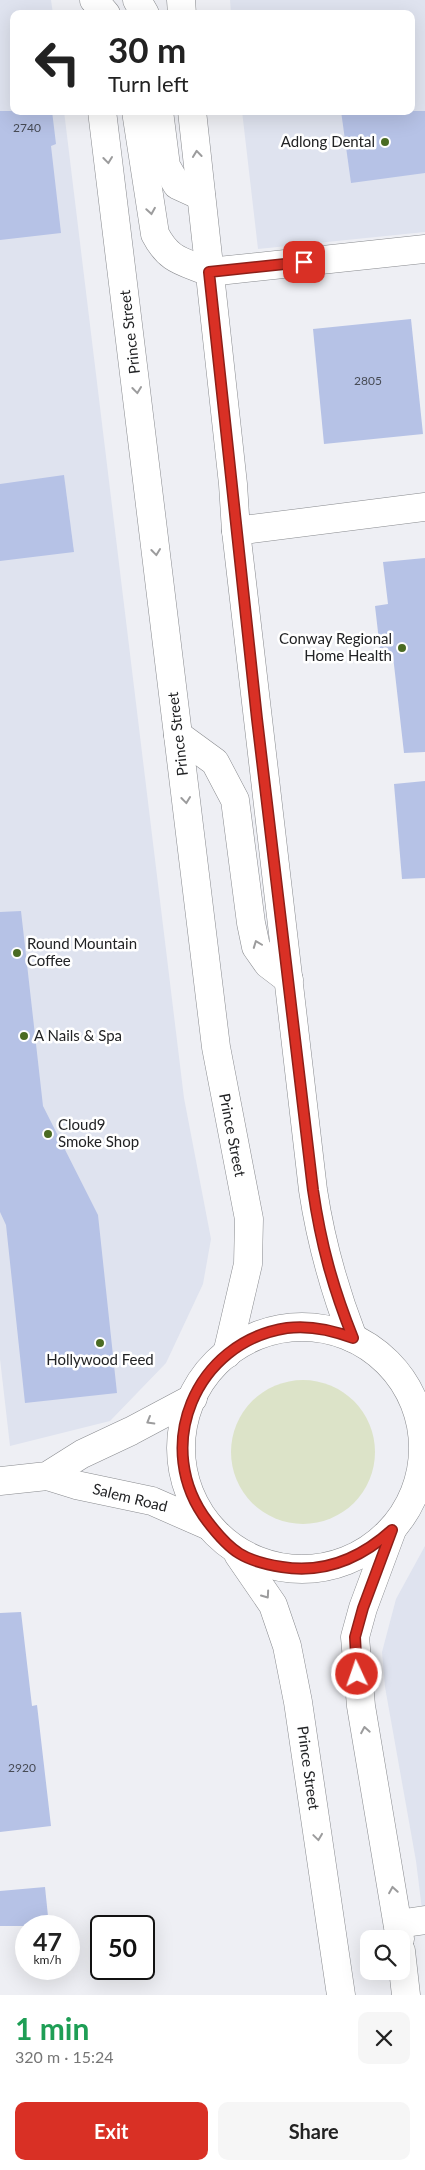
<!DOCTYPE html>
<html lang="en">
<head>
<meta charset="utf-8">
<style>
  body { margin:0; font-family:Lato,sans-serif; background:#f6f6f6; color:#222; height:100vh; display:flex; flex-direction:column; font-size:19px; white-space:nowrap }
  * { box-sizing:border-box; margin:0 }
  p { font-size:16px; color:#767676 }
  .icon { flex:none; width:28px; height:28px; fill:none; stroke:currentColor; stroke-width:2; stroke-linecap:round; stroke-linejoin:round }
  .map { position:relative; height:1995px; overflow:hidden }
  .sheet { display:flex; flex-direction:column; background:#fff; flex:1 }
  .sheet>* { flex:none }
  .guide { position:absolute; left:10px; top:10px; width:405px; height:105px; border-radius:10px; box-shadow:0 5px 20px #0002; background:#fff; color:#222; overflow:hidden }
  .tools { position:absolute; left:360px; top:1930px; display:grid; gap:10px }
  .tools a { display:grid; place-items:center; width:50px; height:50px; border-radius:10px; background:#fff; box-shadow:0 5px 20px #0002; font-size:25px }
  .speed { position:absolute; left:15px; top:1915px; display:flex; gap:10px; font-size:25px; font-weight:700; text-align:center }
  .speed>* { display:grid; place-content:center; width:65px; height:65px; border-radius:50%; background:#fff; box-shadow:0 5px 20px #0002; line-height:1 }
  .speed small { font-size:12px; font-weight:400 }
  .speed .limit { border:2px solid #111; border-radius:8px; background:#fff; color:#111 }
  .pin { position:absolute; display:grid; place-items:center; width:42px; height:42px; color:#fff; margin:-21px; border-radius:10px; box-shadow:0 2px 8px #0006 }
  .me { position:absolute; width:55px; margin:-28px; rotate:357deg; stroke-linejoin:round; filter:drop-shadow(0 0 4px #0008) }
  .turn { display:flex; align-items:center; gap:18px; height:105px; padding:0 15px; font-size:22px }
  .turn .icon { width:65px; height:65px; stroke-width:2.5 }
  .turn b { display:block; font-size:35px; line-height:42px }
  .round { display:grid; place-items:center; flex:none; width:52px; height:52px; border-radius:10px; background:#f6f6f6 }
  .summary { display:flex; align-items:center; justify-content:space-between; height:85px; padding:0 15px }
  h1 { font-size:30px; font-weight:700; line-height:38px; color:#1e9e55 }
  .button { display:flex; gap:10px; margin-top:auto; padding:10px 15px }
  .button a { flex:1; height:58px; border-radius:10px; background:#d93025; color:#fff; font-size:20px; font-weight:700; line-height:58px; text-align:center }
  .button a+a { background:#f6f6f6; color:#222 }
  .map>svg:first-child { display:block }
  .built { fill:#dfe3ef }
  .green { fill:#dce3c8 }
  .building { fill:#b6c2e6 }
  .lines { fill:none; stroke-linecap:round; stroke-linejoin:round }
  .street-casing { stroke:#888a8e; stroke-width:29 }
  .secondary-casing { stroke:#888a8e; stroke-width:29 }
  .street { stroke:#fff; stroke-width:28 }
  .secondary { stroke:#fff; stroke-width:28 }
  .oneway { stroke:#9c9c9d }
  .route-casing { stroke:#8d1f18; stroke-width:12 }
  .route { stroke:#d93025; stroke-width:9 }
  .poi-dot { fill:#4a6b23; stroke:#fff; stroke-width:2 }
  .labels { text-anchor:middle; stroke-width:5; stroke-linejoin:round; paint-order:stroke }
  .number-label { font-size:12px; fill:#474b55 }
  .poi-label { font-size:15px; fill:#222325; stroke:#fff; text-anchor:start }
  .street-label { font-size:15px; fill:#222325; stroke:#fff }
</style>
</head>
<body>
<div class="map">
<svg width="425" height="1995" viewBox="0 0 425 1995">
  <rect width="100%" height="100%" fill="#eeeff4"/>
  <g class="built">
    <polygon points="0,0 51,0 53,14 14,14 14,111 64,111 184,1098 211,1239 203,1284 166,1363 110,1421 10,1446 0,1359"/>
    <polygon points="230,0 425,0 425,232 258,249 242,111 411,111 411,14 231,14"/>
    <polygon points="425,1546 425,1934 416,1861 385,1687 382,1652 396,1599"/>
  </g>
  <circle class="green" cx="303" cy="1452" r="72"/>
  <g class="building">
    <polygon points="0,111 52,111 56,144 51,146 61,233 0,240"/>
    <polygon points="341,111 425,111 425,173 351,183"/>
    <polygon points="411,319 423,434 324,444 313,329"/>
    <polygon points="64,475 74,552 0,561 0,484"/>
    <polygon points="425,558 425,752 404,753 393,656 381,658 375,606 388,604 383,562"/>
    <polygon points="425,781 425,878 402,879 394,784"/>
    <polygon points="21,911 43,1106 98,1215 117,1393 25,1403 6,1225 0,1212 0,912"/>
    <polygon points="21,1612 32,1706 37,1705 51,1826 0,1832 0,1613"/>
    <polygon points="45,1887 49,1926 0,1926 0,1891"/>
  </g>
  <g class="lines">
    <defs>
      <g id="street">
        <polyline points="209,272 425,249"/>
        <polyline points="236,531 425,507"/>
        <polyline points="398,1924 425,1920"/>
      </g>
      <g id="secondary">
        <polyline points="94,0 106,14"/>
        <polyline points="137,0 145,14"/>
        <polyline points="181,0 182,14"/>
        <polyline points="102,111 216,1047 249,1219 248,1264 227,1354"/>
        <path d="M 136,111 L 155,234 C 169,261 182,261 209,272"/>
        <polyline points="159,111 166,166 177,185 201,196"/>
        <path d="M 192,111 L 233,484 L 236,531 L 313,1190 C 321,1243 334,1289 353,1338"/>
        <polyline points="178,735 215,762 235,800 251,923 256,947 268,964 289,980"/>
        <circle cx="302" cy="1448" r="121"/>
        <polyline points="47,1476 76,1485 152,1501 209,1526"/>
        <polyline points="0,1481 47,1476 82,1454 131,1431 193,1398"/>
        <polyline points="392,1530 363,1608 355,1637 361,1706 400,1939"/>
        <polyline points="238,1554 273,1605 287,1646 298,1702 341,1995"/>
        <polyline points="401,1951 406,1995"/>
      </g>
    </defs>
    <use href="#street" class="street-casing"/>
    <use href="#secondary" class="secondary-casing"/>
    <use href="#street" class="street"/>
    <use href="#secondary" class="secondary"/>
  </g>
  <defs><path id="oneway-chevron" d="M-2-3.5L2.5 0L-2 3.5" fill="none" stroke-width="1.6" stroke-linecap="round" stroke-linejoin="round" transform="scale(1.25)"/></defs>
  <g class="oneway">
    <use href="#oneway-chevron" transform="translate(197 154) rotate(-96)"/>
    <use href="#oneway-chevron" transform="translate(108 160) rotate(83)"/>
    <use href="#oneway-chevron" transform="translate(151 211) rotate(81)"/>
    <use href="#oneway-chevron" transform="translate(137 390) rotate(83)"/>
    <use href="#oneway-chevron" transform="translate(156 552) rotate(83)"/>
    <use href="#oneway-chevron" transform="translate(186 800) rotate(83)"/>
    <use href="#oneway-chevron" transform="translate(257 944) rotate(-111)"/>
    <use href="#oneway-chevron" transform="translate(150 1421) rotate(150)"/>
    <use href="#oneway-chevron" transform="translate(266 1595) rotate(55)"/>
    <use href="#oneway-chevron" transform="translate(365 1730) rotate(-100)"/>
    <use href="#oneway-chevron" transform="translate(318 1837) rotate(82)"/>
    <use href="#oneway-chevron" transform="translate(393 1890) rotate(-99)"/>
  </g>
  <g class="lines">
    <defs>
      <path id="route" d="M 304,262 L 209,272 L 257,719 L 313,1190 C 321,1245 333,1288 353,1338 C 332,1330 310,1325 287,1328 C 195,1342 151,1448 208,1522 C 231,1552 244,1561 282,1567 C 325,1574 361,1558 392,1530 L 363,1608 L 355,1637 L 357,1674"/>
    </defs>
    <use href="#route" class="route-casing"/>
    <use href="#route" class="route"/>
  </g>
  <g class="poi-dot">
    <circle cx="385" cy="142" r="5"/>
    <circle cx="402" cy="648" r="5"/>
    <circle cx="17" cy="953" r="5"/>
    <circle cx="24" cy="1036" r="5"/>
    <circle cx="48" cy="1134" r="5"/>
    <circle cx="100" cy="1343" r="5"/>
  </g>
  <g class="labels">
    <g class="number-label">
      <text x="27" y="132">2740</text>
      <text x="368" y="385">2805</text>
      <text x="22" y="1772">2920</text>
    </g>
    <g class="poi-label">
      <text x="375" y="147" text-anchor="end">Adlong Dental</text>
      <text x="392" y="644" text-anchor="end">Conway Regional<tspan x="392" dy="17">Home Health</tspan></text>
      <text x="27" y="949">Round Mountain<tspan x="27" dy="17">Coffee</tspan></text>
      <text x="34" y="1041">A Nails &amp; Spa</text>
      <text x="58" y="1130">Cloud9<tspan x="58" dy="17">Smoke Shop</tspan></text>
      <text x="100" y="1365" text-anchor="middle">Hollywood Feed</text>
    </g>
    <g class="street-label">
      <text transform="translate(130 332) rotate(-97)" y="5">Prince Street</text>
      <text transform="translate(178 734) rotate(-97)" y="5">Prince Street</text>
      <text transform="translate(232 1135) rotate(79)" y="5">Prince Street</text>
      <text transform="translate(130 1498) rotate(14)" y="5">Salem Road</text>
      <text transform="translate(308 1768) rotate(82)" y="5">Prince Street</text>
    </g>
  </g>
</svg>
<div class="tools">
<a><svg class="icon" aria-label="search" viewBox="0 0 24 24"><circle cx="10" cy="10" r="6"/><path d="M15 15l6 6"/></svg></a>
</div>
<div class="speed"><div>47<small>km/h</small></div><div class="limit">50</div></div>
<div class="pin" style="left:304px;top:262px;background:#d93025"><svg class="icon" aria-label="arrive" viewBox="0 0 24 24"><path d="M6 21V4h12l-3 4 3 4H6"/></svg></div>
<svg class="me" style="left:357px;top:1674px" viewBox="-20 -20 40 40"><circle r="17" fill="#d93025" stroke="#fff" stroke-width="3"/><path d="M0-11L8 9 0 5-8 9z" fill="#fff"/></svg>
<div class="guide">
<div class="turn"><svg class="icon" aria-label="left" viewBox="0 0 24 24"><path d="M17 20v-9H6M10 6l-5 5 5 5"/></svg><div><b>30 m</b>Turn left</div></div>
</div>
</div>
<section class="sheet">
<div class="summary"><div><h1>1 min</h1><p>320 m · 15:24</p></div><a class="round"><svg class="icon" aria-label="close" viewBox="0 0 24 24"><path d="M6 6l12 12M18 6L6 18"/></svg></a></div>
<div class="button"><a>Exit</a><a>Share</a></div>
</section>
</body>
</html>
